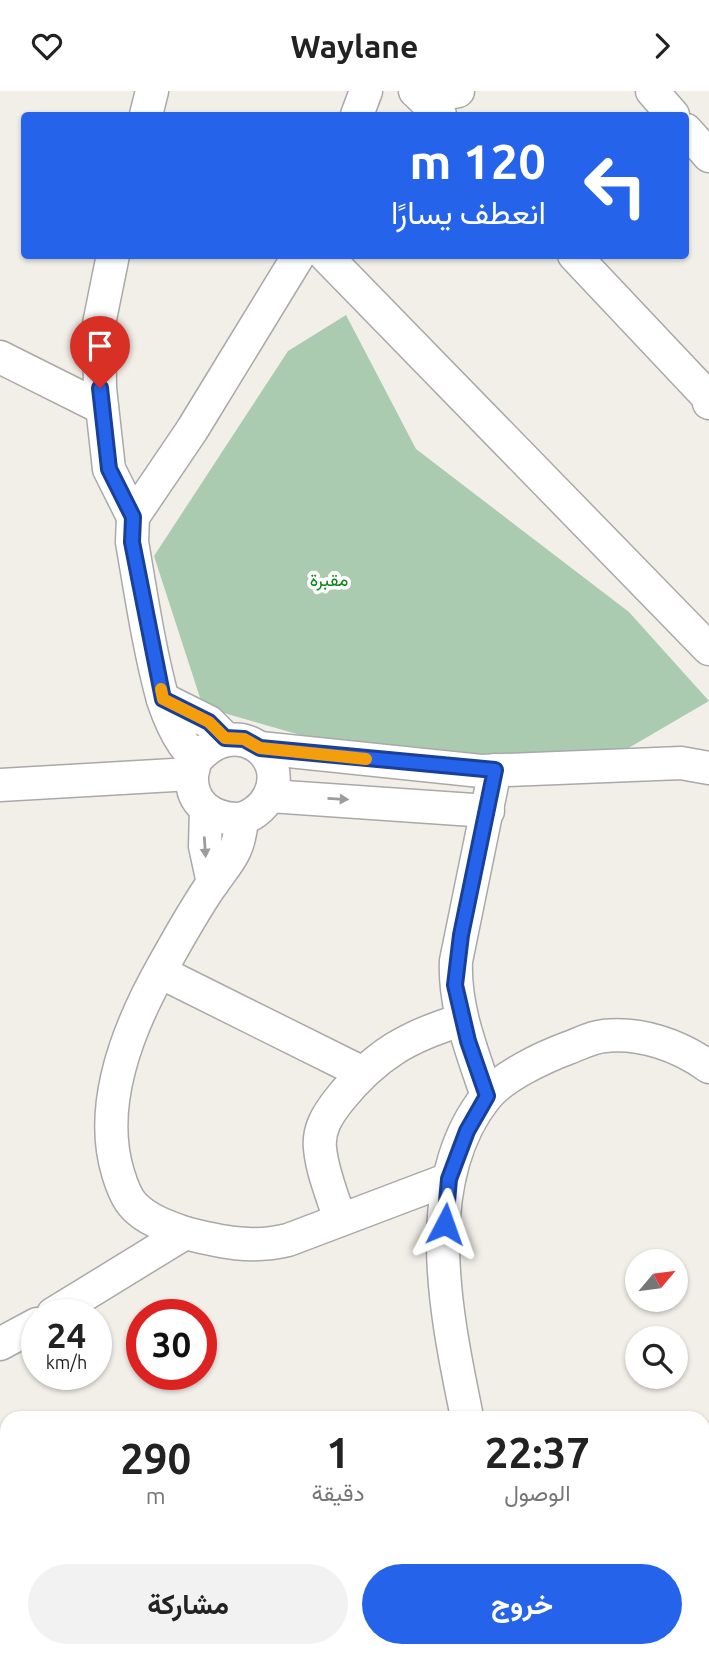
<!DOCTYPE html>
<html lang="ar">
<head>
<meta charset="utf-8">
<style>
  body { margin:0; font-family:Ubuntu,Vazirmatn,sans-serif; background:#f2f2f2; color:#222; direction:rtl; height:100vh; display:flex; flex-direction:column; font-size:26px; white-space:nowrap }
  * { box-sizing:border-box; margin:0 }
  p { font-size:23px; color:#767676 }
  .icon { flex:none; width:38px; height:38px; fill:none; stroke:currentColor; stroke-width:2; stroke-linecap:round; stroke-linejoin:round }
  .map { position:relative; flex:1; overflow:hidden; direction:ltr }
  .details { position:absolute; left:0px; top:1320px; width:710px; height:247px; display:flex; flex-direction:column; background:#fff; border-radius:21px 21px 0 0; box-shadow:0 2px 5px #0004; direction:rtl }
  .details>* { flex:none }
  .guide { position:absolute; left:21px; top:21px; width:668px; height:147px; border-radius:7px; box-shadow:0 2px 5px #0004; direction:rtl; background:#2563eb; color:#fff; overflow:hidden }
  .needle { width:46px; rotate:61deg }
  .buttons { position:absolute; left:625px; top:1158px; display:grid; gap:14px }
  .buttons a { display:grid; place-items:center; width:63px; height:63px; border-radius:50%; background:#fff; box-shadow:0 2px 5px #0004; font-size:35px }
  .speed { position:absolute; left:21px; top:1208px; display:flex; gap:14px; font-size:35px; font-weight:700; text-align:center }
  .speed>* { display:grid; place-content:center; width:91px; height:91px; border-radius:50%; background:#fff; box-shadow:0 2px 5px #0004; line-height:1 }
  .speed small { font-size:18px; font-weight:400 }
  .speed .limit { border:10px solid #d22; background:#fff; color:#111 }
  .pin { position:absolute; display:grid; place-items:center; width:60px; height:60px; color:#fff; margin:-72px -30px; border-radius:50% 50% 50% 0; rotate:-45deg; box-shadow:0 0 7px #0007 }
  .pin .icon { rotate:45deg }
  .me { position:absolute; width:77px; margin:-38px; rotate:4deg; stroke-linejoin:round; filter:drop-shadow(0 0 5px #0008) }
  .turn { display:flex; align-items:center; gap:24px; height:147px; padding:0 28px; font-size:32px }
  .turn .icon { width:91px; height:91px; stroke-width:2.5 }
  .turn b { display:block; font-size:49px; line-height:60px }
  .eta { display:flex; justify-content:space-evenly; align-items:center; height:119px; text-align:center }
  .eta b { font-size:42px; font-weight:700; line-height:49px }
  .button { display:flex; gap:14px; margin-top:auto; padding:14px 28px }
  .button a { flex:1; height:80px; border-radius:42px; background:#2563eb; color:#fff; font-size:28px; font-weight:700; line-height:80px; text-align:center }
  .button a+a { background:#f2f2f2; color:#222 }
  header { display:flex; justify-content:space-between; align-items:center; height:91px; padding:0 28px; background:#fff; font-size:32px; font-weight:700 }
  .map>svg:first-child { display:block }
  .cemetery { fill:#aacbaf }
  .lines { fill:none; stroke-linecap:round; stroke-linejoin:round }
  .minor-casing { stroke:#a9a9a9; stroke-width:35 }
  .minor { stroke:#fff; stroke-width:32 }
  .oneway { fill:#9c9c9c }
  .route-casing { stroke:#184099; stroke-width:18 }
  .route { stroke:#2563eb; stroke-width:12 }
  .slow { stroke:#f59e0b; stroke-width:12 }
  .labels { text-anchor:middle; stroke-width:7; stroke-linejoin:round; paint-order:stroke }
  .park-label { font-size:18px; fill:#0c8416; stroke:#fff }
</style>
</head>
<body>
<header><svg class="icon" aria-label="forward" viewBox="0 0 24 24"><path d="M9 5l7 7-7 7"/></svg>Waylane<svg class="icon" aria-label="heart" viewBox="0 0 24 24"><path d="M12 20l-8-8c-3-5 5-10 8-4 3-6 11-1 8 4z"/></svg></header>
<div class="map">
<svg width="709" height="1566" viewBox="0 0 709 1566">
  <rect width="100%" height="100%" fill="#f2efe9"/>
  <polygon class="cemetery" points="346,224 416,358 629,521 709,610 608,669 454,688 203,616 154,465 288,260"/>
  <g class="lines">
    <defs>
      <g id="minor">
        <polyline points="415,0 440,24"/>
        <polyline points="652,0 673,24"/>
        <polyline points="423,7 458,0"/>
        <polyline points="146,24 152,0"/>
        <polyline points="357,24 366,0"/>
        <polyline points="686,39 709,65"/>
        <polyline points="113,164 99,233 100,297 109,378 133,426"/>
        <polyline points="325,164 709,558"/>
        <polyline points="574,164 707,305 709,312"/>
        <polyline points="0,266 102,317"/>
        <polyline points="163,608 209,631 225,647"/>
        <polyline points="260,657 481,680 681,672 709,677"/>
        <path d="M 195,670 C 235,622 290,664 269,705 C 263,717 249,728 236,728 C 211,727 191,712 192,686 C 192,681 195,674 195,670 C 194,665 186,657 183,652 C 174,639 168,624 163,609 C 149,558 141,503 132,451 L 133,426 L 192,339 L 299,164"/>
        <polyline points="0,694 191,683"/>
        <polyline points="270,705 488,720"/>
        <polyline points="206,719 205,755 213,792"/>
        <polyline points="160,881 361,981"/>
        <path d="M 487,1005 C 472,960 454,917 456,870 L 495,679"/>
        <path d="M 340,1129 C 333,1106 322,1081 320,1057 C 318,1038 328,1023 339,1009 C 375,964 408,945 462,929"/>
        <path d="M 185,1142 C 168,1136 147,1129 134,1115 C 126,1107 121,1092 118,1082 C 97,1013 129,935 163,875 C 178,848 194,819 212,793 C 230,768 239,761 242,728"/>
        <path d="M 53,1223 L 185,1142 C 221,1151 251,1158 288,1149 L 449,1088"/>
        <polyline points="0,1253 37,1233"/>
        <path d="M 467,1326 C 447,1228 417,1093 486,1006 C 503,985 544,966 568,957 C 579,953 592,946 604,945 C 640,941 679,954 709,976"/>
        <polyline points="704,1395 709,1393"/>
        <polyline points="503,1559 504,1566"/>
      </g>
    </defs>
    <use href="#minor" class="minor-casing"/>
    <use href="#minor" class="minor"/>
  </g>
  <defs><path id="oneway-solid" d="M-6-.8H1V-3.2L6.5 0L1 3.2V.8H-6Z" transform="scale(1.75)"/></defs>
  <g class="oneway">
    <use href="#oneway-solid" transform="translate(338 708) rotate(3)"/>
    <use href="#oneway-solid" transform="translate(205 756) rotate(86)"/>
  </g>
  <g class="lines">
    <defs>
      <polyline id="route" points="100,297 109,378 133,426 132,451 163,608 209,631 225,647 244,648 260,657 495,679 461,844 455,894 468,950 487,1005 467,1040 449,1088 445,1133"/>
    </defs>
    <use href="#route" class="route-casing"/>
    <use href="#route" class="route"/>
    <polyline class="slow" points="161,598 163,608 209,631 225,647 244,648 260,657 366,668"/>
  </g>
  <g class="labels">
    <g class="park-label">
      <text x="329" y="495">مقبرة</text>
    </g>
  </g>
</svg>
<div class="buttons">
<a><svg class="needle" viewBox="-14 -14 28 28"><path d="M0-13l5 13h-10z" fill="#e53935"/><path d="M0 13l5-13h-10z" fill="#767676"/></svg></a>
<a><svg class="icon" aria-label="search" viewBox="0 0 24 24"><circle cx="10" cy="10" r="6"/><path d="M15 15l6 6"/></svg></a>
</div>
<div class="speed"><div>24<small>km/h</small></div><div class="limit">30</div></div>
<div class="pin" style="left:100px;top:297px;background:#d93025"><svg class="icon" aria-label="arrive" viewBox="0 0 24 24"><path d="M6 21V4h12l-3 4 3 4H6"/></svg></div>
<svg class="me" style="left:445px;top:1133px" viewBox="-20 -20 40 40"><path d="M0-17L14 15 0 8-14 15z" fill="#2563eb" stroke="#fff" stroke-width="4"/></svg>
<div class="guide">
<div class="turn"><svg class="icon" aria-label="left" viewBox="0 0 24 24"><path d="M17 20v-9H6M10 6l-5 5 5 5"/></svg><div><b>120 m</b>انعطف يسارًا</div></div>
</div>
<section class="details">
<div class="eta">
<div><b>22:37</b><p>الوصول</p></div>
<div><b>1</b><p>دقيقة</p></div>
<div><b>290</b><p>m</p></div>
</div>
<div class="button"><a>خروج</a><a>مشاركة</a></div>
</section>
</div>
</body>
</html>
